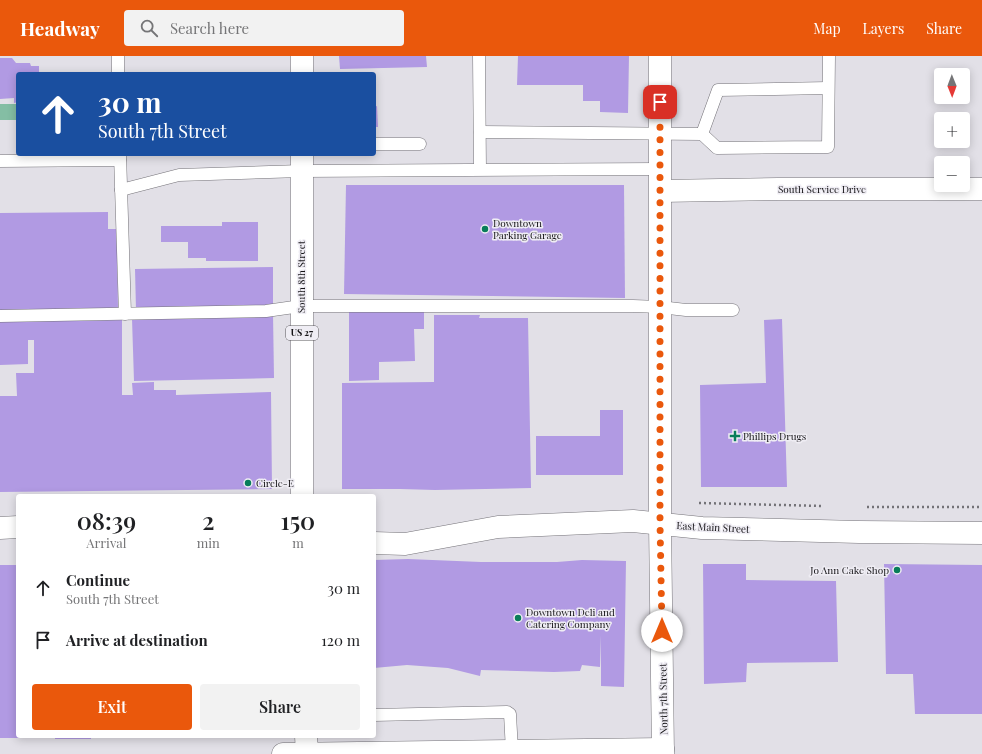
<!DOCTYPE html>
<html lang="en">
<head>
<meta charset="utf-8">
<style>
  body { margin:0; font-family:"Playfair Display",serif; background:#f2f2f2; color:#202124; height:100vh; display:flex; flex-direction:column; font-size:15px; white-space:nowrap }
  * { box-sizing:border-box; margin:0 }
  p { font-size:13px; color:#757577 }
  .icon { flex:none; width:22px; height:22px; fill:none; stroke:currentColor; stroke-width:2; stroke-linecap:round; stroke-linejoin:round }
  .map { position:relative; flex:1; overflow:hidden }
  .drawer { position:absolute; left:16px; top:438px; width:360px; height:244px; display:flex; flex-direction:column; background:#fff; border-radius:4px; box-shadow:0 2px 10px #0003 }
  .drawer>* { flex:none }
  .hud { position:absolute; left:16px; top:16px; width:360px; height:84px; border-radius:4px; box-shadow:0 2px 10px #0003; background:#1a4fa0; color:#fff; overflow:hidden }
  .needle { width:26px; rotate:179deg }
  .controls { position:absolute; left:934px; top:12px; display:grid; gap:8px }
  .controls a { display:grid; place-items:center; width:36px; height:36px; border-radius:4px; background:#fff; box-shadow:0 2px 10px #0003; font-size:20px }
  .pin { position:absolute; display:grid; place-items:center; width:34px; height:34px; color:#fff; margin:-17px; border-radius:8px; box-shadow:0 2px 6px #0006 }
  .me { position:absolute; width:44px; margin:-22px; rotate:0deg; stroke-linejoin:round; filter:drop-shadow(0 0 3px #0008) }
  .turn { display:flex; align-items:center; gap:14px; height:84px; padding:0 16px; font-size:18px }
  .turn .icon { width:52px; height:52px; stroke-width:2.5 }
  .turn b { display:block; font-size:28px; line-height:34px }
  .eta { display:flex; justify-content:space-evenly; align-items:center; height:68px; text-align:center }
  .eta b { font-size:24px; font-weight:600; line-height:28px }
  .action { display:flex; gap:8px; margin-top:auto; padding:8px 16px }
  .action a { flex:1; height:46px; border-radius:4px; background:#ea580c; color:#fff; font-size:16px; font-weight:600; line-height:46px; text-align:center }
  .action a+a { background:#f2f2f2; color:#202124 }
  ul { padding:0; list-style:none }
  li { display:flex; align-items:center; gap:12px; height:52px; padding:0 16px }
  li div { flex:1 }
  li b { display:block; font-size:15px }
  li em { font-style:normal }
  header { display:flex; align-items:center; gap:24px; box-sizing:border-box; height:56px; padding:0 20px; background:#ea580c; color:#fff }
  header strong { font-size:19px }
  nav { display:flex; gap:22px; margin-inline-start:auto; font-size:14px }
  .search { width:280px; height:36px; background:#f2f2f2; display:flex; align-items:center; gap:10px; box-sizing:border-box; padding:0 14px; border-radius:4px; color:#757577; font-size:15px }
  .map>svg:first-child { display:block }
  .green { fill:#84bea4 }
  .building { fill:#b19ae3 }
  .lines { fill:none; stroke-linecap:round; stroke-linejoin:round }
  .lane-casing { stroke:#757379; stroke-width:13 }
  .street-casing { stroke:#757379; stroke-width:23 }
  .secondary-casing { stroke:#757379; stroke-width:23 }
  .highway-casing { stroke:#757379; stroke-width:23 }
  .path { stroke:#737277; stroke-width:2.5; stroke-dasharray:2 3; stroke-linecap:butt }
  .lane { stroke:#fff; stroke-width:12 }
  .street { stroke:#fff; stroke-width:22 }
  .secondary { stroke:#fff; stroke-width:22 }
  .highway { stroke:#fff; stroke-width:22 }
  .route { stroke:#ea580c; stroke-width:7; stroke-dasharray:0 12.6 }
  .poi-dot { fill:#097d5a; stroke:#efedf4; stroke-width:1.5 }
  .labels { text-anchor:middle; stroke-width:3; stroke-linejoin:round; paint-order:stroke }
  .shield { fill:#efedf4; stroke:#565459; stroke-width:1 }
  .shield-label { font-size:9px; font-weight:bold; fill:#141316 }
  .street-label { font-size:10px; fill:#141316; stroke:#efedf4 }
  .poi-label { font-size:10px; fill:#141316; stroke:#efedf4; text-anchor:start }
</style>
</head>
<body>
<header>
<strong>Headway</strong>
<div class="search"><svg class="icon" aria-label="search" viewBox="0 0 24 24"><circle cx="10" cy="10" r="6"/><path d="M15 15l6 6"/></svg>Search here</div>
<nav><a>Map</a><a>Layers</a><a>Share</a></nav>
</header>
<div class="map">
<svg width="982" height="698" viewBox="0 0 982 698">
  <rect width="100%" height="100%" fill="#e2e0e7"/>
  <rect class="green" x="0" y="48" width="18" height="16"/>
  <g class="building">
    <polygon points="339,0 426,0 427,11 340,13"/>
    <polygon points="518,0 629,0 628,57 600,56 600,45 583,45 583,29 517,29"/>
    <polygon points="0,2 12,2 16,7 30,7 31,10 39,10 39,16 49,16 49,18 18,18 18,46 14,47 14,42 0,43"/>
    <polygon points="377,50 378,71 374,71 374,51"/>
    <polygon points="346,129 624,129 625,242 344,238"/>
    <polygon points="108,156 108,173 117,173 118,254 0,255 0,157"/>
    <polygon points="222,166 258,166 258,205 206,205 206,202 188,202 188,186 161,186 161,170 222,170"/>
    <polygon points="273,211 273,252 136,254 135,213"/>
    <polygon points="424,255 424,273 414,273 415,305 379,306 379,324 349,325 349,256"/>
    <polygon points="273,258 274,322 134,325 132,263"/>
    <polygon points="434,259 480,259 479,262 528,262 531,432 435,434 400,433 342,433 342,327 434,326"/>
    <polygon points="51,262 51,265 122,264 122,339 133,339 132,327 154,326 154,334 176,334 176,339 271,336 272,433 0,436 0,340 17,340 16,317 34,317 34,284 28,284 28,308 0,309 0,263"/>
    <polygon points="782,263 787,431 701,431 700,329 766,327 764,264"/>
    <polygon points="600,354 623,354 623,419 536,419 536,380 600,380"/>
    <polygon points="408,503 481,506 557,506 582,504 626,505 624,631 601,630 601,579 600,611 582,609 580,615 554,616 481,614 480,620 448,612 407,609 374,612 374,504"/>
    <polygon points="703,508 746,508 746,524 836,525 838,606 747,607 746,626 704,628"/>
    <polygon points="884,508 982,509 982,658 915,658 913,618 886,618"/>
    <polygon points="0,509 18,509 18,680 53,680 53,682 0,682"/>
    <rect x="55" y="680" width="36" height="3"/>
  </g>
  <g class="lines">
    <defs>
      <g id="lane">
        <polyline points="118,0 118,18"/>
        <polyline points="479,0 480,113"/>
        <polyline points="480,76 702,78 717,92 828,91 829,0"/>
        <polyline points="702,78 718,34 828,32"/>
        <polyline points="374,88 420,88"/>
        <polyline points="120,98 125,258"/>
        <polyline points="0,105 120,104"/>
        <polyline points="121,134 179,119 301,115 660,113"/>
        <polyline points="0,260 266,255 301,250 633,250 660,251 686,254 733,254"/>
        <polyline points="374,659 507,656 510,658 512,695"/>
      </g>
      <g id="street">
        <polyline points="660,0 660,467 663,698"/>
        <polyline points="661,135 778,133 982,133"/>
        <polyline points="374,487 405,488 498,471 633,465 702,472 859,476 982,477"/>
        <polyline points="283,698 663,693"/>
      </g>
      <polyline id="secondary" points="0,472 18,471"/>
      <g id="highway">
        <polyline points="302,18 302,0"/>
        <polyline points="302,98 302,440"/>
        <polyline points="306,680 307,698"/>
      </g>
    </defs>
    <use href="#lane" class="lane-casing"/>
    <use href="#street" class="street-casing"/>
    <use href="#secondary" class="secondary-casing"/>
    <use href="#highway" class="highway-casing"/>
    <g class="path">
      <polyline points="699,447 822,450"/>
      <polyline points="867,451 982,451"/>
    </g>
    <use href="#lane" class="lane"/>
    <use href="#street" class="street"/>
    <use href="#secondary" class="secondary"/>
    <use href="#highway" class="highway"/>
  </g>
  <g class="lines">
    <polyline class="route" points="660,46 660,467 662,575"/>
  </g>
  <g class="poi-dot">
    <circle cx="485" cy="173" r="4"/>
    <path d="M733 374h4v4h4v4h-4v4h-4v-4h-4v-4h4z"/>
    <circle cx="248" cy="427" r="4"/>
    <circle cx="897" cy="514" r="4"/>
    <circle cx="518" cy="562" r="4"/>
  </g>
  <g class="labels">
    <rect class="shield" x="286" y="270" width="32" height="14" rx="3"/>
    <g class="shield-label">
      <text x="302" y="280">US 27</text>
    </g>
    <g class="street-label">
      <text x="822" y="137">South Service Drive</text>
      <text transform="translate(301 221) rotate(-90)" y="4">South 8th Street</text>
      <text transform="translate(713 471) rotate(3)" y="4">East Main Street</text>
      <text transform="translate(663 643) rotate(-91)" y="4">North 7th Street</text>
    </g>
    <g class="poi-label">
      <text x="493" y="171">Downtown<tspan x="493" dy="12">Parking Garage</tspan></text>
      <text x="743" y="384">Phillips Drugs</text>
      <text x="256" y="431">Circle-E</text>
      <text x="889" y="518" text-anchor="end">Jo Ann Cake Shop</text>
      <text x="526" y="560">Downtown Deli and<tspan x="526" dy="12">Catering Company</tspan></text>
    </g>
  </g>
</svg>
<div class="controls">
<a><svg class="needle" viewBox="-14 -14 28 28"><path d="M0-13l5 13h-10z" fill="#e53935"/><path d="M0 13l5-13h-10z" fill="#757577"/></svg></a>
<a>+</a>
<a>−</a>
</div>
<div class="pin" style="left:660px;top:46px;background:#d93025"><svg class="icon" aria-label="arrive" viewBox="0 0 24 24"><path d="M6 21V4h12l-3 4 3 4H6"/></svg></div>
<svg class="me" style="left:662px;top:575px" viewBox="-20 -20 40 40"><circle r="19" fill="#fff"/><path d="M0-13L10 11 0 6-10 11z" fill="#ea580c"/></svg>
<div class="hud">
<div class="turn"><svg class="icon" aria-label="ahead" viewBox="0 0 24 24"><path d="M12 20V5M6 11l6-6 6 6"/></svg><div><b>30 m</b>South 7th Street</div></div>
</div>
<section class="drawer">
<div class="eta">
<div><b>08:39</b><p>Arrival</p></div>
<div><b>2</b><p>min</p></div>
<div><b>150</b><p>m</p></div>
</div>
<ul>
<li><svg class="icon" aria-label="ahead" viewBox="0 0 24 24"><path d="M12 20V5M6 11l6-6 6 6"/></svg><div><b>Continue</b><p>South 7th Street</p></div><em>30 m</em></li>
<li><svg class="icon" aria-label="arrive" viewBox="0 0 24 24"><path d="M6 21V4h12l-3 4 3 4H6"/></svg><div><b>Arrive at destination</b></div><em>120 m</em></li>
</ul>
<div class="action"><a>Exit</a><a>Share</a></div>
</section>
</div>
</body>
</html>
